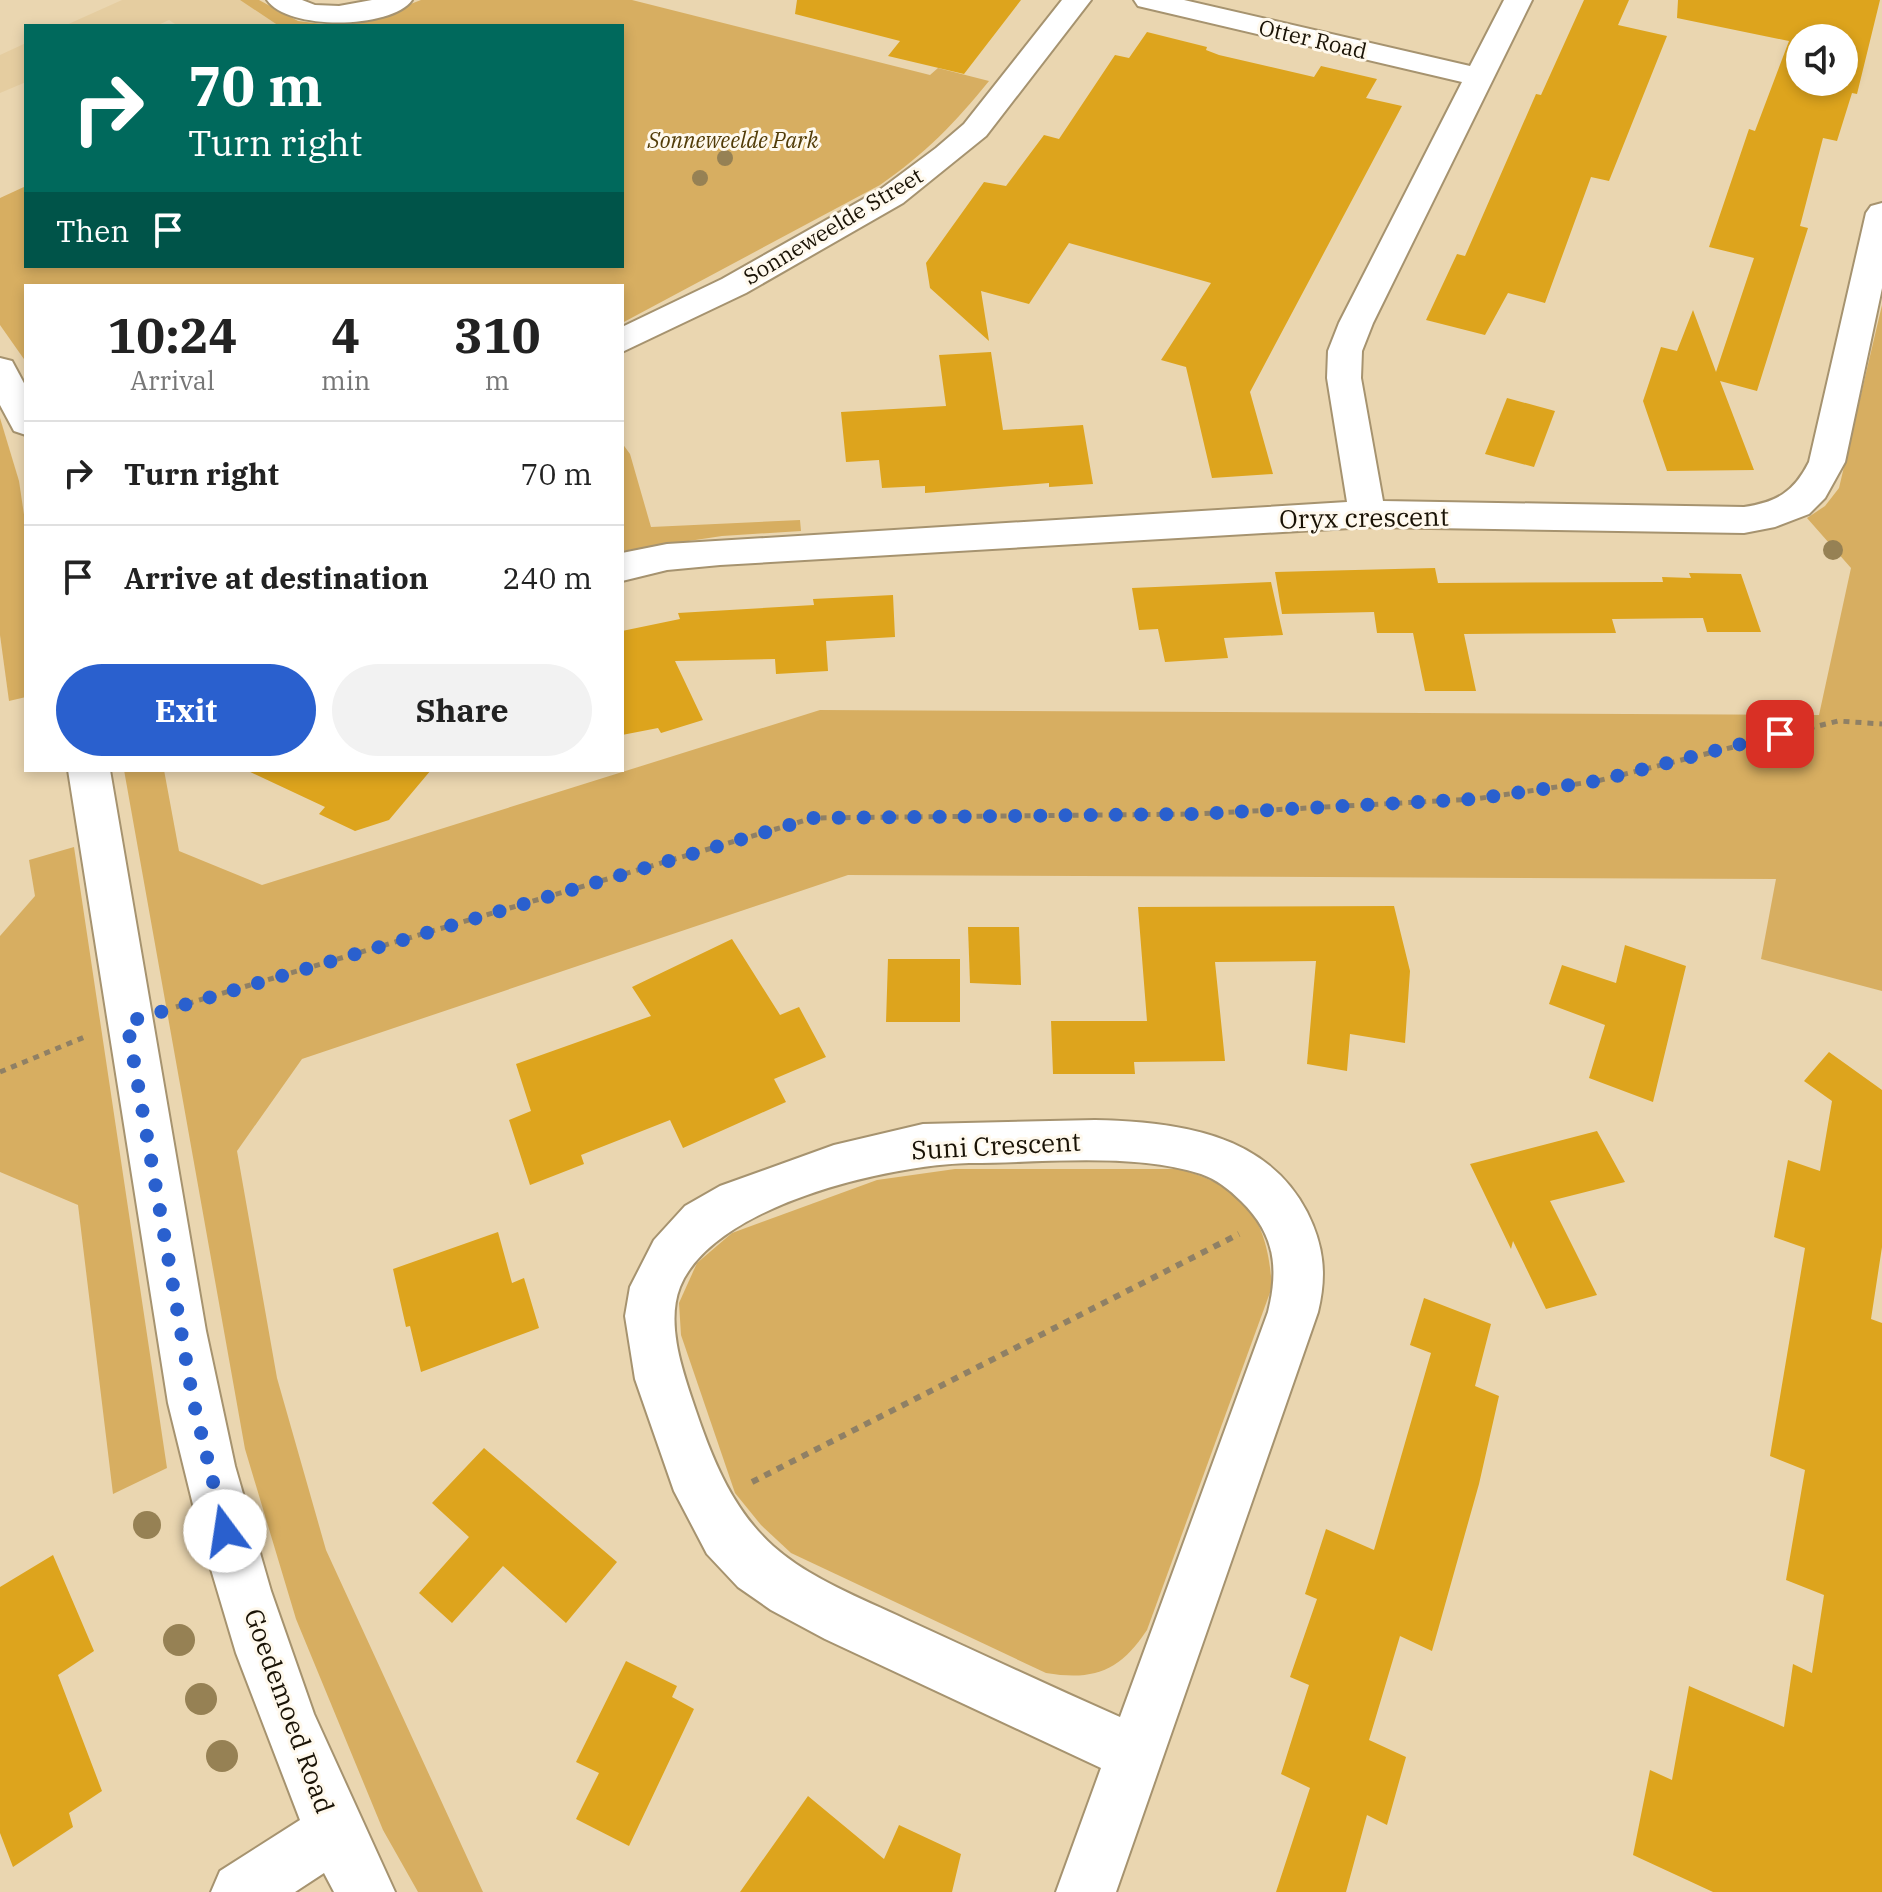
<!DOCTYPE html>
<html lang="en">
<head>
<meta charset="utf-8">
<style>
  body { margin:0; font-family:"IBM Plex Serif",serif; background:#f2f2f2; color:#222; height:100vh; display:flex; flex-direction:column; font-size:30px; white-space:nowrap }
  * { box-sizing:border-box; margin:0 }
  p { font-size:26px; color:#767676 }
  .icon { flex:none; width:44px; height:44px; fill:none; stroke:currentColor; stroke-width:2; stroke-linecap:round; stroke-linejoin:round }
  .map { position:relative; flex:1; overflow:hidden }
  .side { position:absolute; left:24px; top:284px; width:600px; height:488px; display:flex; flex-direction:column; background:#fff; border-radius:0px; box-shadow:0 4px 12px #0003 }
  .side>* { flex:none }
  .banner { position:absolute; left:24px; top:24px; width:600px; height:244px; border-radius:0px; box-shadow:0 4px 12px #0003; background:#00695c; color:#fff; overflow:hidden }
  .fabs { position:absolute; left:1786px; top:24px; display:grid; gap:16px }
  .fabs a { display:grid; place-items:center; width:72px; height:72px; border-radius:50%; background:#fff; box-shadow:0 4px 12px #0003; font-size:40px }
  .pin { position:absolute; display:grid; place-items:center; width:68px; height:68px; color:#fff; margin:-34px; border-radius:16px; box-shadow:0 4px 12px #0006 }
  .me { position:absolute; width:88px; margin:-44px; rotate:346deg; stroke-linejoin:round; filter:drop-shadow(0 0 6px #0008) }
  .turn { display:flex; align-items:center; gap:28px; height:168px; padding:0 32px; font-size:36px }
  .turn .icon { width:104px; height:104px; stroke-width:2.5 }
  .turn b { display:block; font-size:56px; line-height:68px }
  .then { display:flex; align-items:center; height:76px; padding:0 32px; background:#0003; gap:16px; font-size:30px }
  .eta { display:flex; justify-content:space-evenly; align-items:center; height:136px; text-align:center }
  .eta b { font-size:48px; font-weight:700; line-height:56px }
  .primary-button { display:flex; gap:16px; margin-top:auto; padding:16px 32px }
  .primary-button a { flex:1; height:92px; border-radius:48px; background:#2a60ce; color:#fff; font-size:32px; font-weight:700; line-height:92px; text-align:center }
  .primary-button a+a { background:#f2f2f2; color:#222 }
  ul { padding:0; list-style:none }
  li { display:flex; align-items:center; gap:24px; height:104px; padding:0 32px; border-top:2px solid #e0e0e0 }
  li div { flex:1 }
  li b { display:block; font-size:30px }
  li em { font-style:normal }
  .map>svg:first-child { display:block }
  .built { fill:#e5cda0 }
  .green { fill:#d7ae61 }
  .building { fill:#dda41d; fill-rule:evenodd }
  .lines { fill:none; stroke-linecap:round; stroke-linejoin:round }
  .minor-casing { stroke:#a6936f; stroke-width:4 }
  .path-far1 { stroke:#8f8065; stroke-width:5; stroke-dasharray:6 6; stroke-linecap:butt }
  .path { stroke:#8f8065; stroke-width:6; stroke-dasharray:7 7; stroke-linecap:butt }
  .minor { fill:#fff; fill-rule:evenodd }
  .tree { fill:#968154 }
  .route { stroke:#2a60ce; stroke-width:14; stroke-dasharray:0 25.2 }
  .labels { text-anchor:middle; stroke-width:6; stroke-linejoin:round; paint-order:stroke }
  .far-street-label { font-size:22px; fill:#191205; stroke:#fff9ed }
  .far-park-label { font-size:22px; font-style:italic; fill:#523c08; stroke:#fff9ed }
  .street-label { font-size:26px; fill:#191205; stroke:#fff9ed }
</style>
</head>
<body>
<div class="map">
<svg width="1882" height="1892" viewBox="0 0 1882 1892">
  <rect width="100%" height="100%" fill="#ead6b0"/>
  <g class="built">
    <polygon points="122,0 240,0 279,26 178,26 169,20 156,26 64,26"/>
    <polygon points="26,43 26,82 0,93 0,55"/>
  </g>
  <g class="green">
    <path d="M 240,0 L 259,0 L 298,21 L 322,24 L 366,21 L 421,0 L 632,0 L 930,75 L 938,68 L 989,81 C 956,122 924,155 880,185 L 622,323 L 622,286 L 26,286 L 26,362 L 0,325 L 0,198 L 26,186 L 26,266 L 622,266 L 622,26 L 279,26 Z"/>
    <polygon points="1882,305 1882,991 1761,959 1776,879 848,875 302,1059 237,1151 277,1378 326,1550 483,1892 418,1892 383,1830 296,1619 245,1449 124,770 164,770 179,851 262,885 820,710 1819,715 1851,568 1807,518 1825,506 1839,488"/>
    <polygon points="0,418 19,481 26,528 26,697 9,701 0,635"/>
    <polygon points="622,443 630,454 651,527 800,520 801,531 722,536 622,551"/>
    <polygon points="74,847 167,1468 113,1494 78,1205 0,1172 0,936 35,896 29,860"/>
    <path d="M 955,1169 L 1179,1169 C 1247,1188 1267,1219 1272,1287 L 1147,1630 C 1120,1671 1094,1681 1046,1673 L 791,1553 L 761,1525 L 735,1493 L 681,1335 L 679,1303 L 697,1263 L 732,1233 L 877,1180 Z"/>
  </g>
  <g class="building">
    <polygon points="797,0 1021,0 964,74 888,56 900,41 795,14"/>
    <polygon points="1584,0 1629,0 1618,25 1667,36 1609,181 1591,177 1545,303 1508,293 1485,335 1426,320 1457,254 1465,256 1536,94 1541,95"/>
    <path d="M 1678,0 L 1880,0 L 1857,94 L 1852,93 L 1837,141 L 1823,138 L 1800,226 L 1808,228 L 1757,391 L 1720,381 L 1754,470 L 1667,471 L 1643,401 L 1661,347 L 1677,351 L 1693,310 L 1716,372 L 1754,258 L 1709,247 L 1749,129 L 1755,131 L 1789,41 L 1677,18 ZM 1800,38 L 1844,38 L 1844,82 L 1800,82 Z"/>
    <polygon points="1147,32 1207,47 1206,50 1219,55 1314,77 1321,66 1377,79 1366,98 1402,106 1250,392 1273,474 1212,478 1186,367 1161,360 1211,283 1069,243 1029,304 981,291 989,341 930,288 926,263 984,182 1006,186 1044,135 1059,139 1115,55 1129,58"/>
    <polygon points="991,352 1003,430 1083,425 1093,484 1049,487 1049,483 925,493 925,486 882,488 879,460 846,462 841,412 946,406 939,355"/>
    <polygon points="1507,398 1555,411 1534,467 1485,454"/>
    <polygon points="1435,568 1438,583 1663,582 1662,577 1691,578 1689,573 1741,574 1761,632 1707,632 1703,618 1612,619 1616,633 1464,634 1476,691 1425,691 1413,633 1377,633 1374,612 1282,614 1275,572"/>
    <polygon points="1271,582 1283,635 1224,638 1228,658 1165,662 1158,629 1139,630 1132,588"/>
    <polygon points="893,595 895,637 826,641 828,671 776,674 775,659 675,661 703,720 661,733 658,728 622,735 622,631 680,619 678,613 814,605 813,599"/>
    <polygon points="246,770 431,770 389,820 355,831 319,814 325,807"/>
    <polygon points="1394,906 1410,971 1405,1043 1350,1034 1347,1071 1307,1064 1316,961 1215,962 1225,1061 1134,1062 1135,1074 1053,1074 1051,1021 1147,1021 1138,907"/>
    <polygon points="968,927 1019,927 1021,985 970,983"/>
    <polygon points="732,939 780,1015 799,1007 826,1057 774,1079 786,1102 683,1148 670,1120 581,1155 584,1164 530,1185 509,1120 531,1111 516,1064 651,1016 632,987"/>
    <polygon points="1625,945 1686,966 1653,1102 1589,1078 1605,1025 1549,1004 1562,965 1616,983"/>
    <polygon points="888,959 960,959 960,1022 886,1022"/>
    <polygon points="1829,1052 1882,1090 1882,1247 1871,1319 1882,1323 1882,1892 1713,1892 1633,1855 1650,1770 1672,1780 1689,1686 1784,1727 1793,1664 1812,1673 1824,1595 1786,1580 1805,1470 1770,1456 1805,1248 1774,1237 1788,1160 1820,1171 1832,1101 1804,1081"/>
    <polygon points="1597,1131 1625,1182 1550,1201 1597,1295 1546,1309 1513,1241 1511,1249 1470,1164"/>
    <polygon points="498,1232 512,1283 524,1278 539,1328 421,1372 410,1326 406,1327 393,1269"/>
    <polygon points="1424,1298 1491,1324 1475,1386 1499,1396 1479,1484 1432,1651 1400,1636 1369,1740 1406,1757 1387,1825 1367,1815 1346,1892 1276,1892 1310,1788 1281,1774 1309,1685 1290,1677 1317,1599 1305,1594 1326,1529 1374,1550 1431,1353 1410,1345"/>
    <polygon points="484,1448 617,1562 566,1623 503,1566 452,1623 419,1593 469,1537 432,1503"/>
    <polygon points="53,1555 94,1651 58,1675 102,1791 69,1813 73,1827 13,1867 0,1833 0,1587"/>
    <polygon points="626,1661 677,1686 672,1697 694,1709 629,1846 576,1819 599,1773 576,1762"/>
    <polygon points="808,1796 884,1859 899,1825 961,1854 952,1892 740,1892"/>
  </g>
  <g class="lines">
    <defs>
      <g id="minor">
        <path d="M 267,0 L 302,0 L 315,5 L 339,6 L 372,0 L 412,0 C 392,29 288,31 267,0 Z"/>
        <polygon points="1062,0 1091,0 986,136 903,203 746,293 622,352 622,327 722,279 881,189 936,148 964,124"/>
        <path d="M 1134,0 L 1184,0 L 1470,66 L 1504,0 L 1532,0 L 1373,323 L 1362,351 L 1361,378 L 1383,501 L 1744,507 C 1777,502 1794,492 1809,462 L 1866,213 L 1871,206 L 1882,203 L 1882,288 L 1845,462 L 1825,498 L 1809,514 L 1775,527 L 1744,533 L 1367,527 L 720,565 L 667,570 L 622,581 L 622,553 L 667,544 L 1347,502 L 1327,378 L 1328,351 L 1339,323 L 1462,82 L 1138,6 Z"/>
        <polygon points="0,358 12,361 26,387 26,435 14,431 0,405"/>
        <polygon points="68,770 110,770 206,1331 235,1466 271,1591 314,1714 395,1892 334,1892 324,1873 295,1892 211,1892 220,1871 300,1820 236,1653 199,1529 168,1403"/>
        <path d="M 1095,1120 C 1175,1122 1266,1132 1307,1212 C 1324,1246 1327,1275 1318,1312 L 1116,1892 L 1056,1892 L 1101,1768 L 825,1639 L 771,1610 L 738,1587 L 707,1554 L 674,1491 L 635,1379 L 625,1316 L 630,1287 L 654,1240 L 685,1206 L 720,1186 L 834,1145 L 923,1124 ZM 969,1163 C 1041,1163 1132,1152 1201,1174 C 1216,1179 1230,1190 1241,1201 C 1275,1234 1279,1268 1268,1312 L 1120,1717 C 1048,1685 977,1652 905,1619 C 861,1598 810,1579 773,1546 C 733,1510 713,1461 696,1411 C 684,1375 665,1325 680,1287 C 713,1205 889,1165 969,1163 Z"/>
      </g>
    </defs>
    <use href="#minor" class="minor-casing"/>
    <g class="path-far1">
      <polyline points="176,1007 813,818 1196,814 1475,799 1597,781 1838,721 1882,724"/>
      <polyline points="0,1072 87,1036"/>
    </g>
    <polyline class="path" points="752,1482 1239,1234"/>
    <use href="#minor" class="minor"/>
  </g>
  <g class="tree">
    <circle cx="725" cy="158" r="8"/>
    <circle cx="700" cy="178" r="8"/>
    <circle cx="1833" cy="550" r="10"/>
    <circle cx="147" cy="1525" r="14"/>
    <circle cx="179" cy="1640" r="16"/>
    <circle cx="201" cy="1699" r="16"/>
    <circle cx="222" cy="1756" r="16"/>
  </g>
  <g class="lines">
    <polyline class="route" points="225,1531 193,1400 127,1022 813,818 1196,814 1475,799 1597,781 1780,734"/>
  </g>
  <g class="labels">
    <g class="far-street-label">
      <text transform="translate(1313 39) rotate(13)" y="8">Otter Road</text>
      <text transform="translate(833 226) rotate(-31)" y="8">Sonneweelde Street</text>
    </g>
    <g class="far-park-label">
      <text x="733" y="148">Sonneweelde Park</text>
    </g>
    <g class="street-label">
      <text transform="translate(1364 518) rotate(-1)" y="9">Oryx crescent</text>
      <text transform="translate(996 1146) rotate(-3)" y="9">Suni Crescent</text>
      <text transform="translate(289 1711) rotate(70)" y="9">Goedemoed Road</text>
    </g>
  </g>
</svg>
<div class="fabs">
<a><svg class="icon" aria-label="sound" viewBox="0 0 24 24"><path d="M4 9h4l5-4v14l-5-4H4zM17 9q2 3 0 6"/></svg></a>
</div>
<div class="pin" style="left:1780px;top:734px;background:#d93025"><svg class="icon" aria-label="arrive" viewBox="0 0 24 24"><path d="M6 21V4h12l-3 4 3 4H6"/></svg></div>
<svg class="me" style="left:225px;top:1531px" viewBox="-20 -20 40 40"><circle r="19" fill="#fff"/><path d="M0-13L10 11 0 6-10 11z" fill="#2a60ce"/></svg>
<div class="banner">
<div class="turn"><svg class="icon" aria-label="right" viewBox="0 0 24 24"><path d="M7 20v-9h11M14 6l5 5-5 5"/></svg><div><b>70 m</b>Turn right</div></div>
<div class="then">Then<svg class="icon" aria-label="arrive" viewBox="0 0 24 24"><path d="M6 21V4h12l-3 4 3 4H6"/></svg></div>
</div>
<section class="side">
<div class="eta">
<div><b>10:24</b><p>Arrival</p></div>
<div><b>4</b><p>min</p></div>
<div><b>310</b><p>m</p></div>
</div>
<ul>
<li><svg class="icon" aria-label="right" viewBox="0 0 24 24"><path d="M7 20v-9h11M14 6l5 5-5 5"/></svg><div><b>Turn right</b></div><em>70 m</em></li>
<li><svg class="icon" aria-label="arrive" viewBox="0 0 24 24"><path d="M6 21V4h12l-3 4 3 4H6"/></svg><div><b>Arrive at destination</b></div><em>240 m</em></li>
</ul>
<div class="primary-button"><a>Exit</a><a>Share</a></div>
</section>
</div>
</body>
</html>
